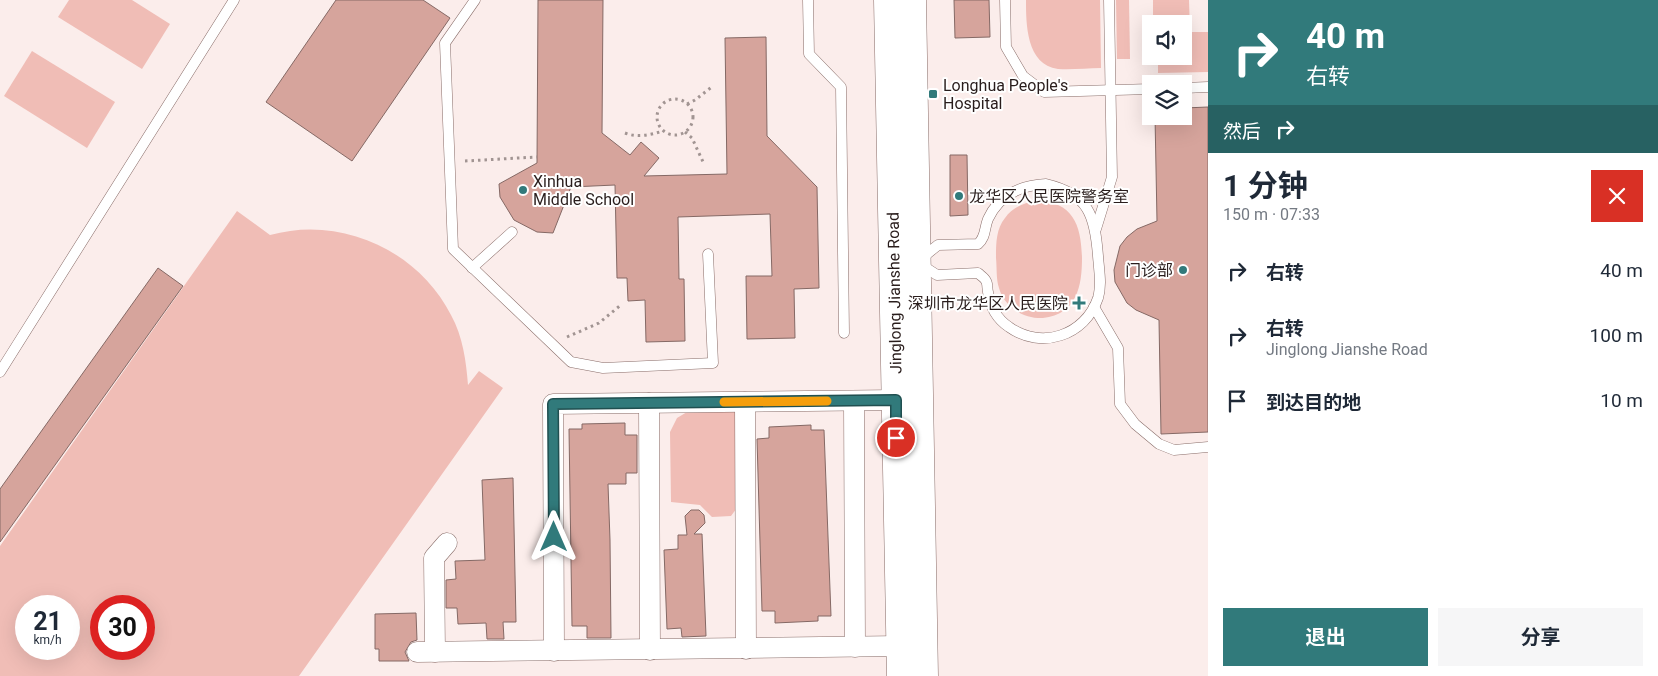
<!DOCTYPE html>
<html lang="zh">
<head>
<meta charset="utf-8">
<style>
  body { margin:0; font-family:Roboto,"Noto Sans SC",sans-serif; background:#f6f6f7; color:#1f2937; height:100vh; display:flex; flex-direction:column; font-size:19px; white-space:nowrap }
  * { box-sizing:border-box; margin:0 }
  p { font-size:16px; color:#747a83 }
  .icon { flex:none; width:28px; height:28px; fill:none; stroke:currentColor; stroke-width:2; stroke-linecap:round; stroke-linejoin:round }
  .map { position:relative; flex:1; overflow:hidden }
  .side { display:flex; flex-direction:column; background:#fff; width:450px }
  .side>* { flex:none }
  .banner { background:#317a7b; color:#fff; overflow:hidden }
  .controls { position:absolute; left:1142px; top:15px; display:grid; gap:10px }
  .controls a { display:grid; place-items:center; width:50px; height:50px; border-radius:0px; background:#fff; box-shadow:0 5px 20px #0002; font-size:25px }
  .speed { position:absolute; left:15px; top:595px; display:flex; gap:10px; font-size:25px; font-weight:700; text-align:center }
  .speed>* { display:grid; place-content:center; width:65px; height:65px; border-radius:50%; background:#fff; box-shadow:0 5px 20px #0002; line-height:1 }
  .speed small { font-size:12px; font-weight:400 }
  .speed .limit { border:8px solid #d22; background:#fff; color:#111 }
  .pin { position:absolute; display:grid; place-items:center; width:42px; height:42px; color:#fff; margin:-21px; border:2px solid #fff; border-radius:50%; box-shadow:0 1px 5px #0007 }
  .me { position:absolute; width:55px; margin:-28px; rotate:0deg; stroke-linejoin:round; filter:drop-shadow(0 0 4px #0008) }
  .turn { display:flex; align-items:center; gap:18px; height:105px; padding:0 15px; font-size:22px }
  .turn .icon { width:65px; height:65px; stroke-width:2.5 }
  .turn b { display:block; font-size:35px; line-height:42px }
  .then { display:flex; align-items:center; height:48px; padding:0 15px; background:#0003; gap:10px; font-size:19px }
  .round { display:grid; place-items:center; flex:none; width:52px; height:52px; border-radius:0px; background:#f6f6f7 }
  .summary { display:flex; align-items:center; justify-content:space-between; height:85px; padding:0 15px }
  h1 { font-size:30px; font-weight:700; line-height:38px }
  .action { display:flex; gap:10px; margin-top:auto; padding:10px 15px }
  .action a { flex:1; height:58px; border-radius:0px; background:#317a7b; color:#fff; font-size:20px; font-weight:700; line-height:58px; text-align:center }
  .action a+a { background:#f6f6f7; color:#1f2937 }
  ul { padding:0; list-style:none }
  li { display:flex; align-items:center; gap:15px; height:65px; padding:0 15px }
  li div { flex:1 }
  li b { display:block; font-size:19px }
  li em { font-style:normal }
  main { display:flex; flex:1; min-height:0 }
  .map>svg:first-child { display:block }
  .green { fill:#f0bdb6; fill-rule:evenodd }
  .building { fill:#d6a49c; stroke:#856965 }
  .lines { fill:none; stroke-linecap:round; stroke-linejoin:round }
  .lane-casing { stroke:#896d69; stroke-width:11 }
  .street-casing { stroke:#896d69; stroke-width:21 }
  .secondary-casing { stroke:#896d69; stroke-width:29 }
  .path { stroke:#a19492; stroke-width:3; stroke-dasharray:2.5 4; stroke-linecap:butt }
  .lane { stroke:#fff; stroke-width:10 }
  .street { stroke:#fff; stroke-width:20 }
  .secondary { stroke:#fff; stroke-width:28 }
  .route-casing { stroke:#204f50; stroke-width:12 }
  .route { stroke:#317a7b; stroke-width:9 }
  .slow { stroke:#f59e0b; stroke-width:9 }
  .poi-dot { fill:#317a7b; stroke:#fff; stroke-width:2 }
  .labels { text-anchor:middle; stroke-width:4; stroke-linejoin:round; paint-order:stroke }
  .poi-label { font-size:16px; fill:#291d1c; stroke:#fff; text-anchor:start }
  .street-label { font-size:16px; fill:#291d1c; stroke:#fff }
</style>
</head>
<body>
<main>
<div class="map">
<svg width="1208" height="676" viewBox="0 0 1208 676">
  <rect width="100%" height="100%" fill="#fbedeb"/>
  <g class="green">
    <polygon points="69,0 132,0 170,24 142,69 58,17"/>
    <path d="M 1026,0 L 1100,0 L 1101,68 C 1087,68 1072,70 1058,69 C 1026,65 1026,23 1026,0 Z"/>
    <polygon points="1116,0 1129,0 1130,59 1117,59"/>
    <polygon points="1153,0 1189,0 1190,32 1208,32 1208,72 1158,73 1158,58 1154,58 1154,56 1184,56 1184,24 1153,24"/>
    <polygon points="32,51 115,102 87,148 4,96"/>
    <path d="M 1037,200 C 1074,203 1081,225 1082,258 C 1082,286 1077,314 1043,318 C 1024,319 1004,307 999,288 C 996,279 997,268 996,258 C 996,244 996,229 1005,218 C 1013,207 1024,203 1037,200 Z"/>
    <path d="M 237,211 L 270,235 C 340,215 418,250 451,315 C 463,337 466,361 468,385 L 479,371 L 503,388 L 299,676 L 0,676 L 0,546 ZM 26,606 L 69,606 L 69,649 L 26,649 ZM 101,606 L 144,606 L 144,649 L 101,649 Z"/>
    <polygon points="687,412 736,412 742,501 731,516 712,517 700,505 671,502 670,432 677,418"/>
  </g>
  <g class="building">
    <polygon points="336,0 423,0 450,18 352,161 266,102"/>
    <polygon points="538,0 603,0 602,133 630,155 641,142 659,158 644,176 727,174 725,38 766,37 767,136 817,187 819,288 794,289 795,338 747,339 746,276 772,276 770,214 678,217 679,279 684,279 685,341 646,342 645,300 628,301 627,278 617,278 615,185 571,187 553,233 537,232 514,220 500,197 499,184 537,163"/>
    <polygon points="954,0 989,0 990,37 955,38"/>
    <polygon points="1208,107 1208,432 1161,434 1159,320 1136,310 1127,303 1115,282 1114,270 1120,246 1127,237 1137,229 1157,221 1155,116 1184,116 1184,108"/>
    <polygon points="950,155 967,155 968,215 950,216"/>
    <polygon points="158,268 183,286 0,542 0,489"/>
    <polygon points="625,423 625,435 637,435 637,473 626,473 626,484 608,484 610,540 611,638 587,638 587,626 572,626 569,429 582,429 582,424"/>
    <polygon points="811,425 811,430 824,430 831,616 818,616 818,621 775,623 775,611 762,611 757,439 769,438 769,427"/>
    <polygon points="513,478 516,622 503,622 504,639 487,639 486,623 458,624 457,608 446,608 446,580 456,579 455,561 485,560 482,480"/>
    <polygon points="691,510 699,510 704,515 705,523 694,534 702,534 706,636 682,637 681,628 667,629 664,550 678,549 678,535 687,535 685,516"/>
    <polygon points="416,613 417,640 411,642 405,652 409,661 379,661 379,649 375,649 375,614"/>
  </g>
  <g class="lines">
    <defs>
      <g id="lane">
        <polyline points="475,0 445,43 453,249 571,362 603,368 713,363 708,254"/>
        <polyline points="808,0 809,54 841,87 844,333"/>
        <polyline points="1005,0 1006,47 1023,76 1044,92 1151,89"/>
        <polyline points="1184,88 1208,87"/>
        <path d="M 1046,184 C 1089,194 1095,216 1098,256 C 1099,270 1102,285 1098,298 C 1085,336 1041,350 1009,327 C 997,319 990,306 988,292 C 987,289 988,284 986,281 C 985,278 980,275 978,273 L 937,275 L 917,262 L 938,245 L 978,244 C 986,237 984,229 988,219 C 999,195 1021,185 1046,184 Z"/>
        <polyline points="1096,229 1112,177 1109,0"/>
        <polyline points="472,268 512,232"/>
        <polyline points="1094,307 1118,348 1120,404 1135,424 1159,444 1174,450 1208,447"/>
        <polyline points="0,372 234,0"/>
      </g>
      <g id="street">
        <polyline points="854,401 855,647"/>
        <polyline points="745,402 746,649"/>
        <polyline points="649,403 650,650"/>
        <polyline points="554,651 553,404 896,400"/>
        <polyline points="417,652 900,646"/>
        <polyline points="435,652 434,558 447,543"/>
      </g>
      <g id="secondary">
        <polyline points="888,0 901,676"/>
        <polyline points="912,0 924,676"/>
      </g>
    </defs>
    <use href="#lane" class="lane-casing"/>
    <use href="#street" class="street-casing"/>
    <use href="#secondary" class="secondary-casing"/>
    <g class="path">
      <circle cx="675" cy="117" r="18"/>
      <polyline points="687,104 695,100 713,86"/>
      <polyline points="685,132 692,138 704,164"/>
      <path d="M 625,133 C 638,138 650,135 663,131"/>
      <polyline points="465,161 537,157"/>
      <polyline points="567,337 599,323 622,304"/>
    </g>
    <use href="#lane" class="lane"/>
    <use href="#street" class="street"/>
    <use href="#secondary" class="secondary"/>
  </g>
  <g class="lines">
    <defs>
      <polyline id="route" points="554,537 553,404 896,400 896,438"/>
    </defs>
    <use href="#route" class="route-casing"/>
    <use href="#route" class="route"/>
    <polyline class="slow" points="724,402 827,401"/>
  </g>
  <g class="poi-dot">
    <rect x="928" y="89" width="10" height="10" rx="2.5"/>
    <circle cx="523" cy="190" r="5"/>
    <circle cx="959" cy="196" r="5"/>
    <circle cx="1183" cy="270" r="5"/>
    <path d="M1076.5 295.5h5v5h5v5h-5v5h-5v-5h-5v-5h5z"/>
  </g>
  <g class="labels">
    <g class="poi-label">
      <text x="943" y="91">Longhua People's<tspan x="943" dy="18">Hospital</tspan></text>
      <text x="533" y="187">Xinhua<tspan x="533" dy="18">Middle School</tspan></text>
      <text x="969" y="202">龙华区人民医院警务室</text>
      <text x="1173" y="276" text-anchor="end">门诊部</text>
      <text x="1068" y="309" text-anchor="end">深圳市龙华区人民医院</text>
    </g>
    <g class="street-label">
      <text transform="translate(894 293) rotate(-91)" y="6">Jinglong Jianshe Road</text>
    </g>
  </g>
</svg>
<div class="controls">
<a><svg class="icon" aria-label="sound" viewBox="0 0 24 24"><path d="M4 9h4l5-4v14l-5-4H4zM17 9q2 3 0 6"/></svg></a>
<a><svg class="icon" aria-label="layers" viewBox="0 0 24 24"><path d="M12 4l9 5-9 5-9-5zM3 14l9 5 9-5"/></svg></a>
</div>
<div class="speed"><div>21<small>km/h</small></div><div class="limit">30</div></div>
<div class="pin" style="left:896px;top:438px;background:#d93025"><svg class="icon" aria-label="arrive" viewBox="0 0 24 24"><path d="M6 21V4h12l-3 4 3 4H6"/></svg></div>
<svg class="me" style="left:554px;top:537px" viewBox="-20 -20 40 40"><path d="M0-17L14 15 0 8-14 15z" fill="#317a7b" stroke="#fff" stroke-width="4"/></svg>
</div>
<section class="side">
<div class="banner">
<div class="turn"><svg class="icon" aria-label="right" viewBox="0 0 24 24"><path d="M7 20v-9h11M14 6l5 5-5 5"/></svg><div><b>40 m</b>右转</div></div>
<div class="then">然后<svg class="icon" aria-label="right" viewBox="0 0 24 24"><path d="M7 20v-9h11M14 6l5 5-5 5"/></svg></div>
</div>
<div class="summary"><div><h1>1 分钟</h1><p>150 m · 07:33</p></div><a class="round" style="background:#d93025;color:#fff"><svg class="icon" aria-label="close" viewBox="0 0 24 24"><path d="M6 6l12 12M18 6L6 18"/></svg></a></div>
<ul>
<li><svg class="icon" aria-label="right" viewBox="0 0 24 24"><path d="M7 20v-9h11M14 6l5 5-5 5"/></svg><div><b>右转</b></div><em>40 m</em></li>
<li><svg class="icon" aria-label="right" viewBox="0 0 24 24"><path d="M7 20v-9h11M14 6l5 5-5 5"/></svg><div><b>右转</b><p>Jinglong Jianshe Road</p></div><em>100 m</em></li>
<li><svg class="icon" aria-label="arrive" viewBox="0 0 24 24"><path d="M6 21V4h12l-3 4 3 4H6"/></svg><div><b>到达目的地</b></div><em>10 m</em></li>
</ul>
<div class="action"><a>退出</a><a>分享</a></div>
</section>
</main>
</body>
</html>
